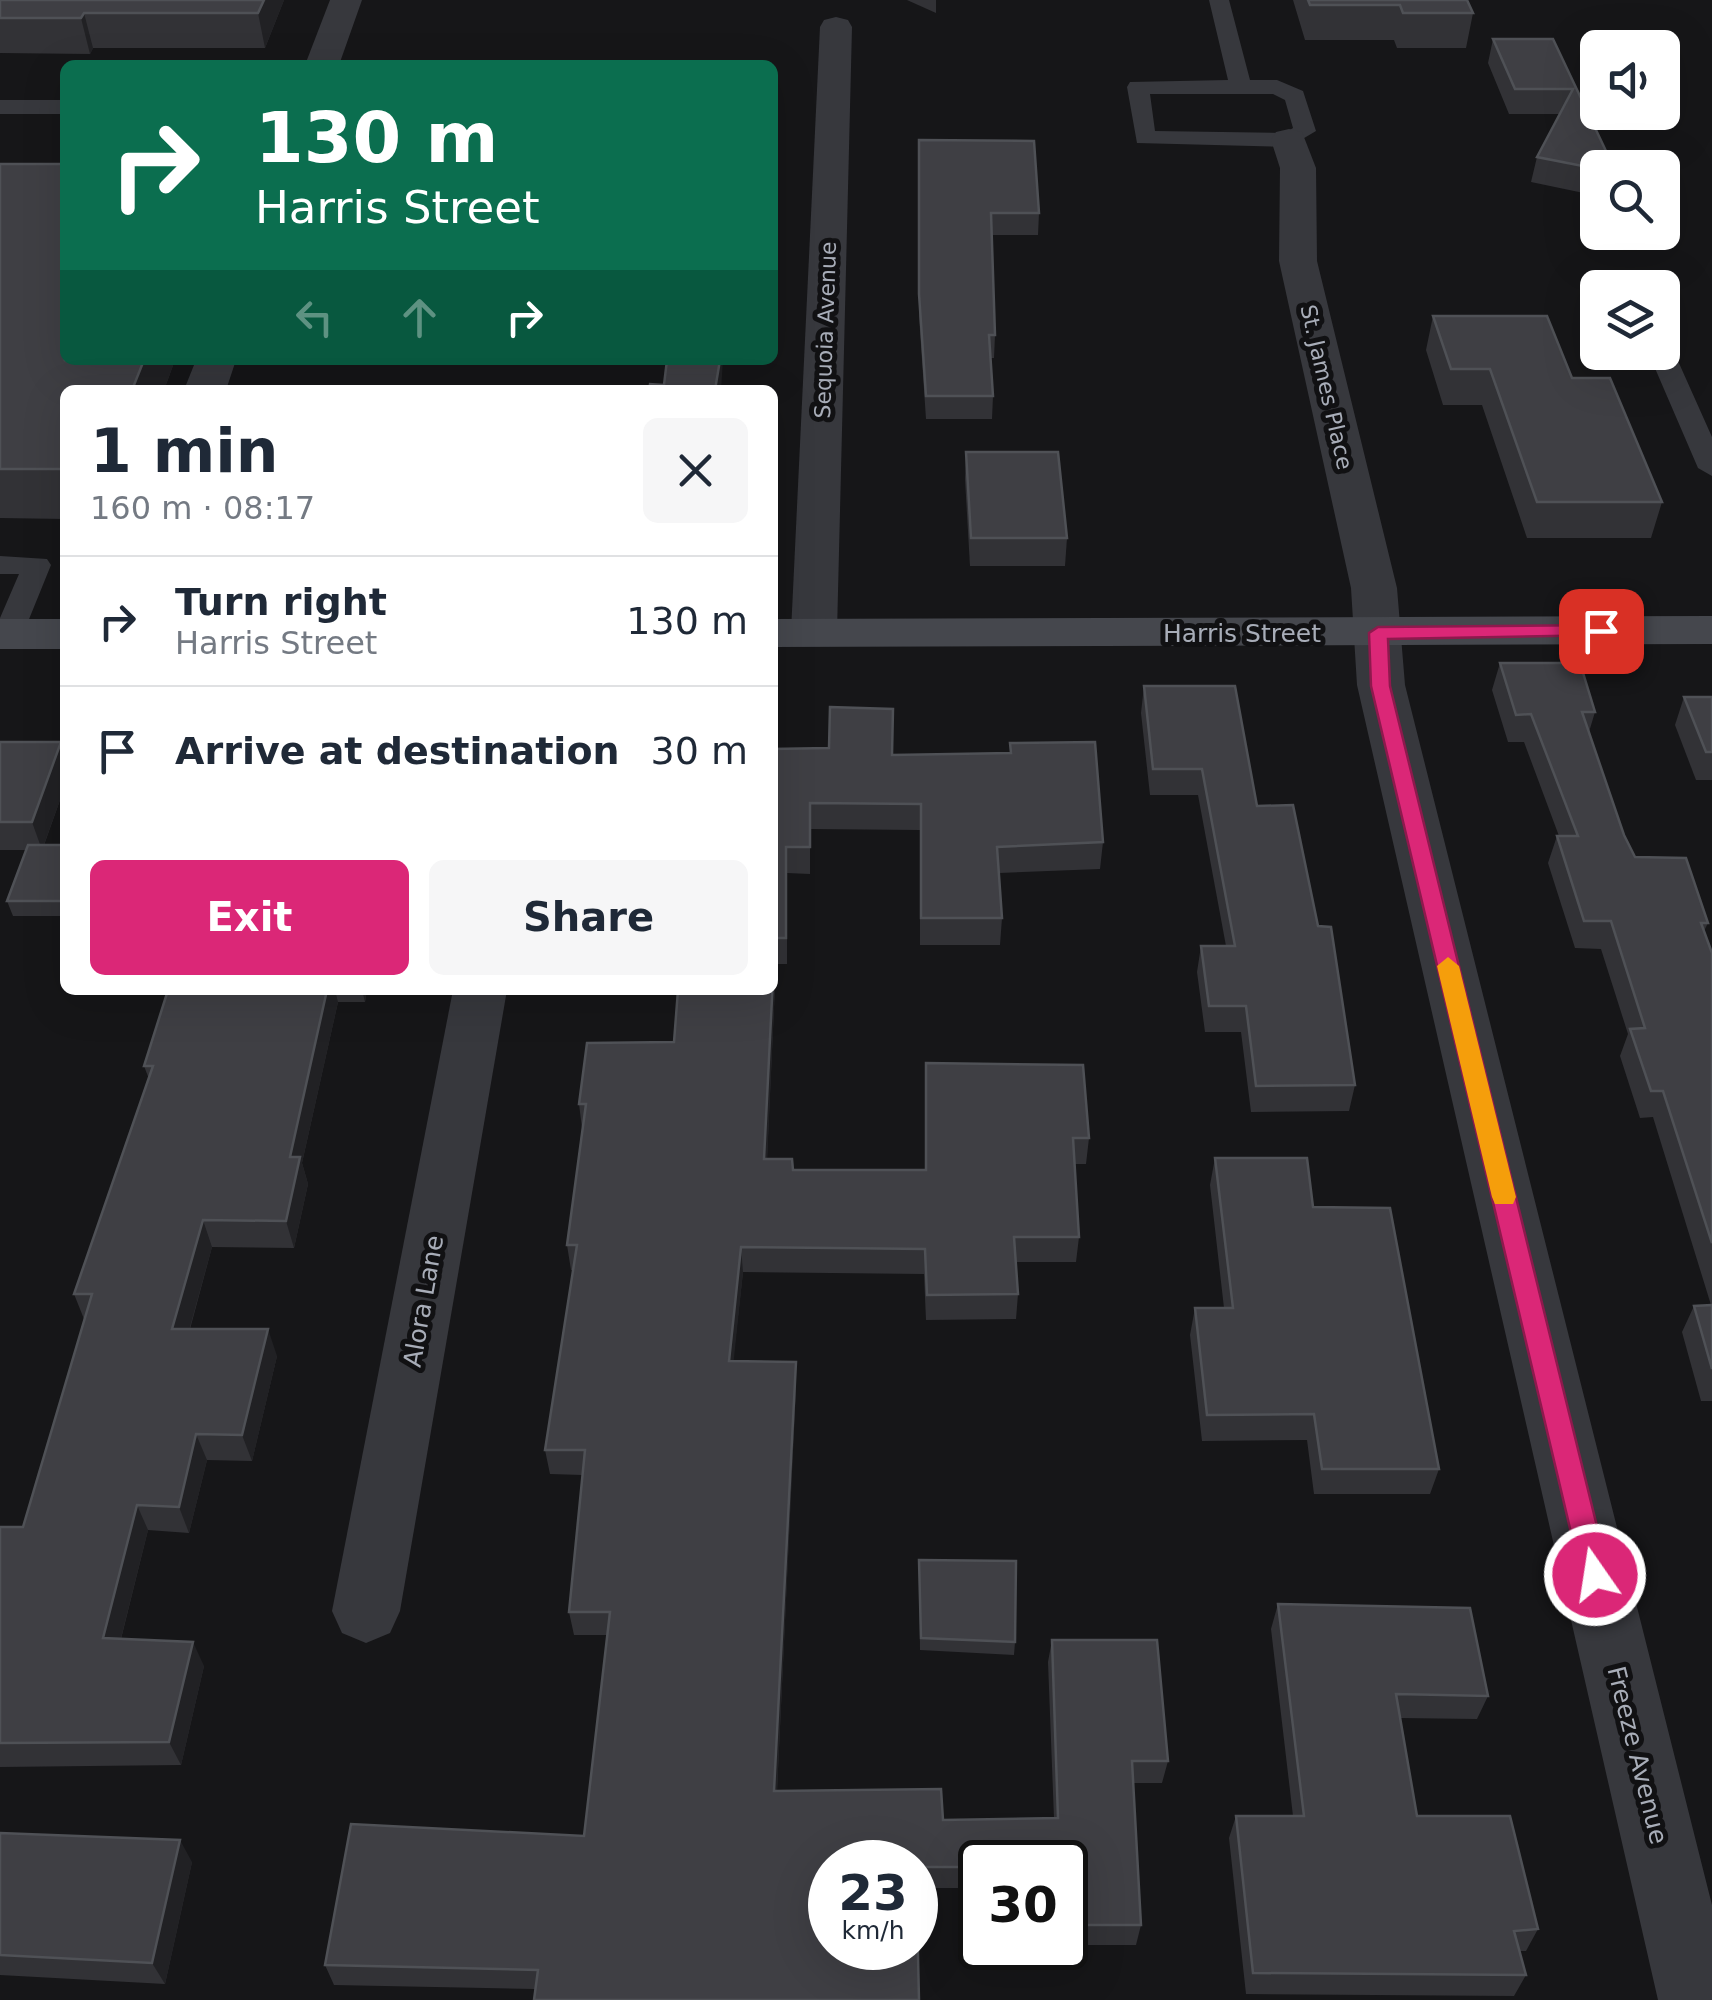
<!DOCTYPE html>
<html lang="en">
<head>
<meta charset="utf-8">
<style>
  body { margin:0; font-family:"DejaVu Sans",sans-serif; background:#f6f6f7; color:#1f2937; height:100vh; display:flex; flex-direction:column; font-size:38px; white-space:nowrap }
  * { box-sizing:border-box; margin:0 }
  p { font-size:32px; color:#747a83 }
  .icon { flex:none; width:55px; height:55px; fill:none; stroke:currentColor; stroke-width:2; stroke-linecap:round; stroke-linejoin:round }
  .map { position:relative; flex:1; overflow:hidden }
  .panel { position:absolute; left:60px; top:385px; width:718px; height:610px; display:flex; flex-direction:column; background:#fff; border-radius:15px; box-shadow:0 10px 40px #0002 }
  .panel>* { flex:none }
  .banner { position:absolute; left:60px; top:60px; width:718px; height:305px; border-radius:15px; box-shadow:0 10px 40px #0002; background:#0b6e4f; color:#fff; overflow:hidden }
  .controls { position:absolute; left:1580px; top:30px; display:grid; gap:20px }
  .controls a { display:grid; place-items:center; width:100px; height:100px; border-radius:15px; background:#fff; box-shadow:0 10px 40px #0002; font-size:50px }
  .speed { position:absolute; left:808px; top:1840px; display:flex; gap:20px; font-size:50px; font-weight:700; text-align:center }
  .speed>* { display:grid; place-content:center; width:130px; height:130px; border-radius:50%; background:#fff; box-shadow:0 10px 40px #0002; line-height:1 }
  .speed small { font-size:25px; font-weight:400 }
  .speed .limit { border:5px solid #111; border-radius:15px; background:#fff; color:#111 }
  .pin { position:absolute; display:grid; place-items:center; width:85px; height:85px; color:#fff; margin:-42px; border-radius:20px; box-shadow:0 5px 15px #0006 }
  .me { position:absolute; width:110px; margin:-55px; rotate:347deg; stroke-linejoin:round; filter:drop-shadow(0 0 8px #0008) }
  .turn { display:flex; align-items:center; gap:35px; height:210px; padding:0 30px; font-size:45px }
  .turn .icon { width:130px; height:130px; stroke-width:2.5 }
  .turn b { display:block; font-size:70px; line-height:85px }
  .lanes { display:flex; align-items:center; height:95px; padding:0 30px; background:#0003; justify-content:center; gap:50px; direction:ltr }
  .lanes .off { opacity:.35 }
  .round { display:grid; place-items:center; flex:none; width:105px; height:105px; border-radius:15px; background:#f6f6f7 }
  .summary { display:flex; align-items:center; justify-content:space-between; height:170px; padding:0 30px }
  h1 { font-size:60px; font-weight:700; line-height:75px }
  .action { display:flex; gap:20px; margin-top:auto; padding:20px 30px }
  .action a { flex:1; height:115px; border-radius:15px; background:#db2777; color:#fff; font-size:40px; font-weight:700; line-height:115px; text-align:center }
  .action a+a { background:#f6f6f7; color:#1f2937 }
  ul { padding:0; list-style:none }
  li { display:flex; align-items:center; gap:30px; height:130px; padding:0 30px; border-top:2px solid #e0e1e3 }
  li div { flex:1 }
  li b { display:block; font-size:38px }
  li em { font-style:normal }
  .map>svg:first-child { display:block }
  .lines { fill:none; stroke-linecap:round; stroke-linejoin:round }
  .service { fill:#37383d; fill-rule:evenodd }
  .minor { fill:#37383d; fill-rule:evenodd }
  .secondary { fill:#45474d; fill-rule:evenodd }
  .wall { fill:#323236 }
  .shaded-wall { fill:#212124 }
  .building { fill:#3f3f44; stroke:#4f5156; stroke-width:2.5; fill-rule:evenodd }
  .route { fill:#db2777; stroke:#8e194d; stroke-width:2.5 }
  .slow { fill:#f59e0b }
  .labels { text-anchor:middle; stroke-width:10; stroke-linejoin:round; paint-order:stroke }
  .far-street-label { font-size:22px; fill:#a8adb8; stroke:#111113 }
  .street-label { font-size:25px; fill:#a8adb8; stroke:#111113 }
</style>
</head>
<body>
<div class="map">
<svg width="1712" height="2000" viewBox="0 0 1712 2000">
  <rect width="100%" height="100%" fill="#161618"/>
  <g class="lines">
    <g class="service">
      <path d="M 1209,0 L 1229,0 L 1250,80 L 1277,80 L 1303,91 L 1316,131 L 1289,147 L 1137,143 L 1127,87 L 1130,82 L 1228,80 ZM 1150,94 L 1273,94 L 1285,100 L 1293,128 L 1285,133 L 1155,131 Z"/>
      <rect x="0" y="100" width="65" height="14"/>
      <polygon points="1662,345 1674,352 1712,437 1712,476 1698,468 1648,352 1662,352"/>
      <polygon points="0,556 47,559 51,565 23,634 19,641 0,641 0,618 19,574 0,574"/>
    </g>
    <g class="minor">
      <polygon points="330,0 362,0 339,65 305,65"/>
      <polygon points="836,17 848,20 852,27 837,632 830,642 814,646 798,642 791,632 820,27 824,20"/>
      <polygon points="1289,129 1302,132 1316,168 1317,261 1397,588 1405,685 1712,1905 1712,2000 1658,2000 1357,685 1351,588 1279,261 1280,168 1271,140 1276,132"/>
      <polygon points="196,360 236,360 226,390 184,390"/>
      <polygon points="453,990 507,990 400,1611 390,1633 366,1643 342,1633 332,1611"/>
    </g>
    <g class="secondary">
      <polygon points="1712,616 1712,644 772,647 772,619"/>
      <rect x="0" y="619" width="65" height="30"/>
    </g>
  </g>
  <g class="wall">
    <polygon points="0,0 284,0 265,48 93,48 90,54 0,53"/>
    <polygon points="907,0 936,0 936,13"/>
    <polygon points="1293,0 1467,0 1473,13 1466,48 1397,48 1394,40 1305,40"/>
    <polygon points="1493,39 1553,39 1614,168 1598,168 1598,196 1531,182 1537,157 1560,114 1509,114 1488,63"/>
    <polygon points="919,140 1039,213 1038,235 992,235 995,335 994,358 991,358 993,396 992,419 926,419 919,316"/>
    <polygon points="0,164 65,360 175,360 164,390 65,390 65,519 0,518"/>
    <polygon points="1433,316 1662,502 1651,538 1527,538 1482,405 1443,405 1426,350"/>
    <polygon points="966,452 1067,538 1065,566 970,566 965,479"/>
    <polygon points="1500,663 1595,712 1589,732 1624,835 1635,857 1708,923 1704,931 1712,953 1712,1401 1701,1401 1682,1332 1694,1306 1711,1305 1653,1117 1640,1118 1620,1056 1628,1034 1601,949 1575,948 1548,863 1557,836 1559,836 1524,742 1508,742 1492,690"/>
    <polygon points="1144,686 1257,806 1318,926 1355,1085 1349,1111 1251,1112 1241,1032 1205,1032 1197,972 1201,946 1226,946 1198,795 1150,795 1141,713"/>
    <polygon points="1684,697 1712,697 1712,780 1696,780 1675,725"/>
    <polygon points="0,742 65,786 44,845 65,845 65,916 13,916 7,901 26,850 0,850"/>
    <polygon points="1010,743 1103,842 1100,869 999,873 1002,918 1000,945 920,945 920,830 810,829 810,874 787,873 787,964 776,964 767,1159 793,1170 925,1170 926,1063 1089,1138 1086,1164 1074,1164 1079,1237 1076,1262 1016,1262 1018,1294 1016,1319 926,1320 924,1274 743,1272 733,1361 796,1362 796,1387 777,1791 943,1820 1054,1818 1048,1662 1052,1640 1168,1761 1162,1783 1133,1783 1141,1925 1136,1945 1065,1945 1065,1862 980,1862 980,1888 917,1888 535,1989 334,1985 325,1965 584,1836 607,1635 574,1635 569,1612 582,1475 550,1474 545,1450 573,1270 571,1270 567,1245 582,1128 579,1104 674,1042 772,749 892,755 1010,753"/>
    <polygon points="168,990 367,990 365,1002 338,1002 302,1163 308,1184 294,1248 212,1247 190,1329 277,1356 252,1461 207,1460 189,1533 148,1530 121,1639 204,1666 181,1765 0,1767 0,1527 23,1527 84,1319 74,1294 149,1079 144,1066"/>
    <polygon points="1215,1158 1313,1207 1439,1469 1430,1494 1314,1494 1307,1440 1202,1441 1190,1335 1195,1308 1224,1308 1210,1185"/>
    <polygon points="919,1560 1015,1642 1014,1655 920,1650"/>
    <polygon points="1278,1604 1488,1696 1477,1719 1400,1718 1417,1816 1538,1929 1526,1951 1519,1951 1526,1975 1514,1996 1246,1994 1229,1838 1236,1816 1293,1816 1271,1629"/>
    <polygon points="0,1833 192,1862 165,1984 0,1975"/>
  </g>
  <g class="shaded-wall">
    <polygon points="264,0 284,0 265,48 258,13"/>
    <polygon points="84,13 93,48 90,54 81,18"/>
    <polygon points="144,360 175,360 164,390 132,390"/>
    <polygon points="720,360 723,360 721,390 715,390"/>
    <polygon points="61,742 65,753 65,786 42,850 32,822"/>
    <polygon points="775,938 776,964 766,1185 764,1159"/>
    <polygon points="327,990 335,990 338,1002 302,1163 308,1184 294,1248 286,1221 290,1157"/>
    <polygon points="362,990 367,990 365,1002"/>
    <polygon points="203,1220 212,1247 182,1356 172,1329"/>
    <polygon points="741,1247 743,1272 731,1386 729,1361"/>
    <polygon points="268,1329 277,1356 252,1461 242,1435"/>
    <polygon points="796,1362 796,1387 776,1813 774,1791"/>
    <polygon points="196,1434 207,1460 189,1533 179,1507"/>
    <polygon points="137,1505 148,1530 115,1662 103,1638"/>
    <polygon points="193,1642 204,1666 181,1765 169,1742"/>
    <polygon points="180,1840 192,1862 165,1984 152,1963"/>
  </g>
  <g class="building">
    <polygon points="0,0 264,0 258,13 84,13 81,18 0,18"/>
    <polygon points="1308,0 1467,0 1473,13 1403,13 1400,5 1310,5"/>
    <polygon points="1493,39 1553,39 1614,168 1598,168 1598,169 1537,157 1573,89 1515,89"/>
    <polygon points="919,140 1034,141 1039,213 991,213 995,335 989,335 993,396 926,396 919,294"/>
    <polygon points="0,164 65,164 65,360 144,360 132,390 65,390 65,469 0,469"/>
    <polygon points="1433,316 1547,316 1572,378 1610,378 1662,502 1537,502 1490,369 1451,369"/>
    <polygon points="667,360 720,360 715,390 649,390 650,384 664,385"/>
    <polygon points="966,452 1058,452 1067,538 971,538"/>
    <polygon points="1500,663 1580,663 1595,712 1582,712 1624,835 1635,857 1686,858 1708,923 1701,923 1712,953 1712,1243 1663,1091 1651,1091 1630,1029 1645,1028 1611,921 1584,921 1557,836 1578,836 1531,714 1516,715"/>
    <polygon points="1144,686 1235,686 1257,806 1293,805 1318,926 1331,927 1355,1085 1256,1086 1246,1006 1209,1006 1201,946 1235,946 1202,769 1153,769"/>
    <polygon points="1684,697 1712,697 1712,752 1706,752"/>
    <path d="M 830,707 L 893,709 L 892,755 L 1011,753 L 1010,743 L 1095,742 L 1103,842 L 997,847 L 1002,918 L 921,918 L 921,804 L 810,803 L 810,847 L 786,847 L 786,938 L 775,938 L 764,1159 L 792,1159 L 793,1170 L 926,1170 L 926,1063 L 1083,1065 L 1089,1138 L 1073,1138 L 1079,1237 L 1014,1237 L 1018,1294 L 927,1295 L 925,1249 L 741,1247 L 729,1361 L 796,1362 L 774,1791 L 941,1789 L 943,1820 L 1058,1818 L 1052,1640 L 1157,1640 L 1168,1761 L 1132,1761 L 1141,1925 L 1065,1925 L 1065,1862 L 980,1862 L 980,1867 L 916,1867 L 919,2000 L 534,2000 L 538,1970 L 325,1965 L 351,1824 L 584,1836 L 610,1612 L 569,1612 L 585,1450 L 545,1450 L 577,1245 L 567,1245 L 586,1104 L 579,1104 L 587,1043 L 674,1042 L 678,990 L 772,990 L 772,749 L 829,748 ZM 830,1862 L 915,1862 L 915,1948 L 830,1948 Z"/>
    <polygon points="0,742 61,742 32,822 0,822"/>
    <polygon points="28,845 65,845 64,901 7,901"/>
    <polygon points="168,990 327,990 290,1157 300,1157 286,1221 203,1220 172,1329 268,1329 242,1435 196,1434 179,1507 137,1505 103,1638 193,1642 169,1742 0,1743 0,1527 23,1527 92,1294 74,1294 153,1066 144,1066"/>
    <polygon points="1215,1158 1307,1158 1313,1207 1390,1208 1439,1469 1322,1469 1314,1414 1207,1415 1195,1308 1233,1308"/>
    <polygon points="1712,1305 1712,1369 1694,1306"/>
    <polygon points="919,1560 1016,1561 1015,1642 921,1638"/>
    <polygon points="1278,1604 1470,1608 1488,1696 1396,1694 1417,1816 1510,1816 1538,1929 1514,1931 1526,1975 1253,1973 1236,1816 1304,1816"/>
    <polygon points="0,1833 180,1840 152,1963 0,1955"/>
  </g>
  <polygon class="route" points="1601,625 1608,627 1608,635 1388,639 1390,686 1609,1575 1605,1584 1595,1587 1585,1584 1581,1575 1371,686 1369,633 1378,627"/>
  <polygon class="slow" points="1448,957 1459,966 1516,1197 1513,1204 1495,1204 1492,1197 1437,966"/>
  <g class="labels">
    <g class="far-street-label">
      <text transform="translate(825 330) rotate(-88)" y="8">Sequoia Avenue</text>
      <text transform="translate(1327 387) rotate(77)" y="8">St. James Place</text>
    </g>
    <g class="street-label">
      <text x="1242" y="642">Harris Street</text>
      <text transform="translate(423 1301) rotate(-80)" y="9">Alora Lane</text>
      <text transform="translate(1638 1755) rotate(76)" y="9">Freeze Avenue</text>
    </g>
  </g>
</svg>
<div class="controls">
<a><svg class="icon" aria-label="sound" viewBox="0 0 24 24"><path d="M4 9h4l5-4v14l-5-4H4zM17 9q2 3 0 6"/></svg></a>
<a><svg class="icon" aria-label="search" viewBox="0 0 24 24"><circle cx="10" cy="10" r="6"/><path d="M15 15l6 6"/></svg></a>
<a><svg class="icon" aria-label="layers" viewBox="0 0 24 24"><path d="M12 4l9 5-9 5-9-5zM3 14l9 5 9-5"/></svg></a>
</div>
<div class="speed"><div>23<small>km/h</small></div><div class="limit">30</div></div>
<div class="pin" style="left:1601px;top:631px;background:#d93025"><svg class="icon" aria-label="arrive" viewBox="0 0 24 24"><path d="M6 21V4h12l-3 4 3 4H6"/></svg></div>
<svg class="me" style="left:1595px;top:1575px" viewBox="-20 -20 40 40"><circle r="17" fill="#db2777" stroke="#fff" stroke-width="3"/><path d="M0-11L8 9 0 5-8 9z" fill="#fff"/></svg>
<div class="banner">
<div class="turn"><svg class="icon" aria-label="right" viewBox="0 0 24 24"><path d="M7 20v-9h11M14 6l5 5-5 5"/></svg><div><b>130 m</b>Harris Street</div></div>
<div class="lanes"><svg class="icon off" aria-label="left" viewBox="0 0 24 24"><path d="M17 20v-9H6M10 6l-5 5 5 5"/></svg><svg class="icon off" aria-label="ahead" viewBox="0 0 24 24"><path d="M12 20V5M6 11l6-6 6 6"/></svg><svg class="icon" aria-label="right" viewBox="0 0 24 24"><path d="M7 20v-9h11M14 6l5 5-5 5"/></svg></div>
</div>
<section class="panel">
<div class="summary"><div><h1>1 min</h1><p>160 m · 08:17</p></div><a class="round"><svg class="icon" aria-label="close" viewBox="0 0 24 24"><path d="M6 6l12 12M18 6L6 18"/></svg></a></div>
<ul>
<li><svg class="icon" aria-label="right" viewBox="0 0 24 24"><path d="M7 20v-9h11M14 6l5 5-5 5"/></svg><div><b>Turn right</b><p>Harris Street</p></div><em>130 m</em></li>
<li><svg class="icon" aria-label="arrive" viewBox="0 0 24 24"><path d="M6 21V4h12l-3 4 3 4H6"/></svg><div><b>Arrive at destination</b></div><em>30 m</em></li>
</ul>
<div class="action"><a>Exit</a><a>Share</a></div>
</section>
</div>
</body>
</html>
